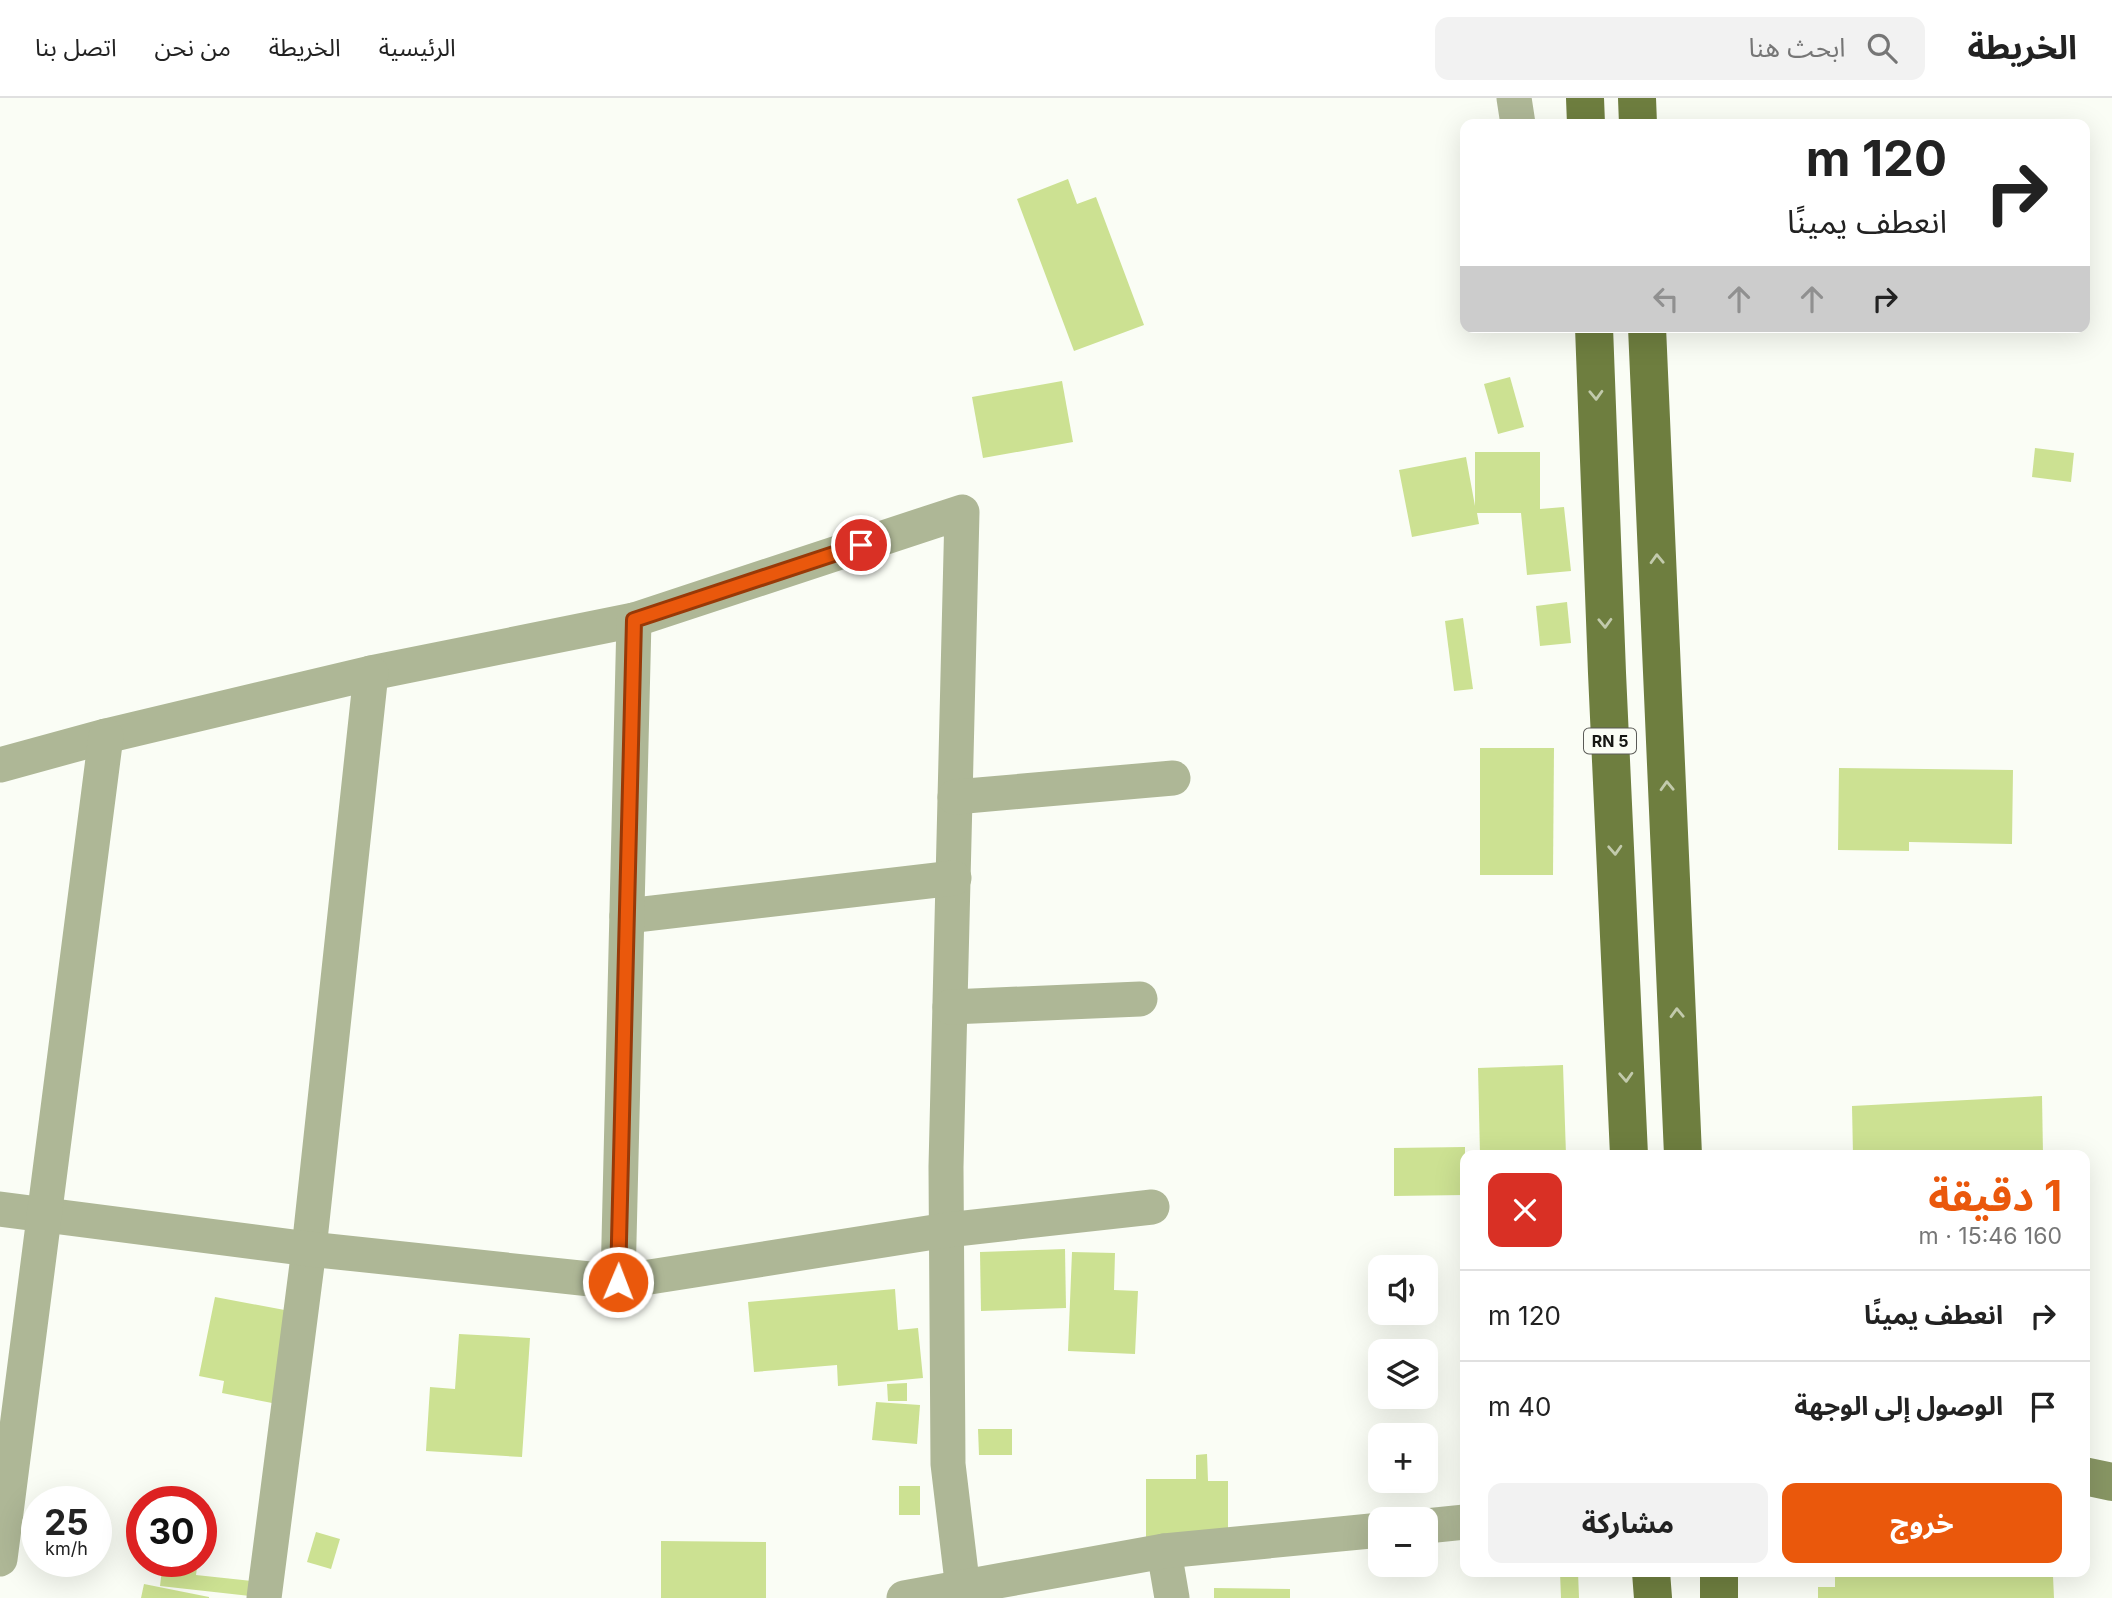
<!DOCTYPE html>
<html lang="ar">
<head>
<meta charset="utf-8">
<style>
  body { margin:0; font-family:Inter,"Noto Sans Arabic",sans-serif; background:#f2f2f2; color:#222; direction:rtl; height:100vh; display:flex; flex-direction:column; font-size:26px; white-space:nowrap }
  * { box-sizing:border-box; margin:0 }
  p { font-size:23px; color:#767676 }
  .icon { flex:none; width:38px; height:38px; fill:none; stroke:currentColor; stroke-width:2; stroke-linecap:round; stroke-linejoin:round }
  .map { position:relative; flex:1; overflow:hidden; direction:ltr }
  .side { position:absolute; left:1460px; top:1052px; width:630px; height:427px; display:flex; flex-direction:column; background:#fff; border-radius:14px; box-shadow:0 7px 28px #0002; direction:rtl }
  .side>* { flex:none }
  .guide { position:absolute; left:1460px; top:21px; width:630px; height:214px; border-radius:14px; box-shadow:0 7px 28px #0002; direction:rtl; background:#fff; color:#222; overflow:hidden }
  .tools { position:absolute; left:1368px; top:1157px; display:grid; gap:14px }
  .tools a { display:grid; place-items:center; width:70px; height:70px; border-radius:14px; background:#fff; box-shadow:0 7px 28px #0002; font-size:35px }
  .speed { position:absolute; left:21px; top:1388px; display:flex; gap:14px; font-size:35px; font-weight:700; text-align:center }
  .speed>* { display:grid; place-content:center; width:91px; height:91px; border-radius:50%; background:#fff; box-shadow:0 7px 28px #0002; line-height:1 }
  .speed small { font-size:18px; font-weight:400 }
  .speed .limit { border:10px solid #d22; background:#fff; color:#111 }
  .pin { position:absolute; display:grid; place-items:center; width:60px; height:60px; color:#fff; margin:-30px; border:4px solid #fff; border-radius:50%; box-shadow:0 2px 7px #0007 }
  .me { position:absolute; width:77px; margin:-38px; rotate:1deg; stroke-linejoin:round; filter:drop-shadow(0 0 5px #0008) }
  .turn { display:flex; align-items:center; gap:24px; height:147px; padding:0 28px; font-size:32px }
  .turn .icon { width:91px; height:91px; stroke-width:2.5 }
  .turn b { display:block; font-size:49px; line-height:60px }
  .lanes { display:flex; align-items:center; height:66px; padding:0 28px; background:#0003; justify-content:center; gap:35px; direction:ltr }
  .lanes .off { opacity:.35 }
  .round { display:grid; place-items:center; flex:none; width:74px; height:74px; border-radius:14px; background:#f2f2f2 }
  .head { display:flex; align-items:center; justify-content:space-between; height:119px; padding:0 28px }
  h1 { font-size:42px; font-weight:700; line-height:52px; color:#ea580c }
  .primary-button { display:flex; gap:14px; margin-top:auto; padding:14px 28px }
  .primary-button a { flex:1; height:80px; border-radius:14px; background:#ea580c; color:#fff; font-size:28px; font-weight:700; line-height:80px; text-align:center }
  .primary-button a+a { background:#f2f2f2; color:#222 }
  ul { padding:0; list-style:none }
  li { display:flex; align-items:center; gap:21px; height:91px; padding:0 28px; border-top:2px solid #e0e0e0 }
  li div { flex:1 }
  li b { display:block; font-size:26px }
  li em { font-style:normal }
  header { display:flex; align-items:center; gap:42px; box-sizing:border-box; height:98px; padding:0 35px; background:#fff; border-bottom:2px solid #e0e0e0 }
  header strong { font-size:33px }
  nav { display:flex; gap:38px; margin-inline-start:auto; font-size:24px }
  .search { width:490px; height:63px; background:#f2f2f2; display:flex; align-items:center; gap:18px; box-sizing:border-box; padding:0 24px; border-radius:14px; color:#767676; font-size:26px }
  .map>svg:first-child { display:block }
  .building { fill:#cce192 }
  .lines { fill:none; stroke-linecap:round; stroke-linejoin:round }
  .minor { stroke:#aeb796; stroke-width:35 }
  .secondary { stroke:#889664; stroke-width:38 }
  .primary { stroke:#6e7e3f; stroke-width:38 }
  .oneway { stroke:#c2caac }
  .route-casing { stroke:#983908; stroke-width:18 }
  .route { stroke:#ea580c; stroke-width:12 }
  .labels { text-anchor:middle; stroke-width:5; stroke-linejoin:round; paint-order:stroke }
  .shield { fill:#fafdf5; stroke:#5a5b57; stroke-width:2 }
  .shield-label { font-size:16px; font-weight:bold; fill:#151613 }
</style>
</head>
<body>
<header>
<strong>الخريطة</strong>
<div class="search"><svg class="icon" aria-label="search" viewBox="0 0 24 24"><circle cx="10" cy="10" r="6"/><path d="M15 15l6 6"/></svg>ابحث هنا</div>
<nav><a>الرئيسية</a><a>الخريطة</a><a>من نحن</a><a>اتصل بنا</a></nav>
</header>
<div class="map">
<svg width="2112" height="1500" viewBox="0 0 2112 1500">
  <rect width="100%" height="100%" fill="#fafdf5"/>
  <g class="building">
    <polygon points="1068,81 1077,106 1096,99 1144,227 1074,253 1017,101"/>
    <polygon points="1510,279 1524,329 1498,336 1484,286"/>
    <polygon points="1062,283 1073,344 983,360 972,299"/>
    <polygon points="2035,350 2074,355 2071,384 2032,379"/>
    <polygon points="1475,354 1540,354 1540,411 1564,409 1571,473 1527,477 1521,415 1477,415 1479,426 1412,439 1399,372 1466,359 1475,408"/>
    <polygon points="1567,504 1571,545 1540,548 1536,508"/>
    <polygon points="1463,520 1473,591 1454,593 1445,523"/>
    <polygon points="1480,650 1554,650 1553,777 1480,777"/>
    <polygon points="1839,670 2013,672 2012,746 1909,744 1909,753 1838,752"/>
    <polygon points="1563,967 1566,1057 1480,1057 1478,970"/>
    <polygon points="2042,998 2043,1057 1853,1057 1852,1008"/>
    <polygon points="1465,1049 1465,1097 1394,1098 1394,1050"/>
    <polygon points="1065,1151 1066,1210 981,1213 980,1154"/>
    <polygon points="1072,1154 1115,1155 1114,1192 1138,1193 1135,1256 1068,1253"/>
    <polygon points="895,1191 898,1232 918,1230 923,1280 838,1288 837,1267 754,1274 748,1204"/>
    <polygon points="215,1199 290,1213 272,1305 222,1295 224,1283 199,1278"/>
    <polygon points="459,1236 530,1240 522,1359 426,1353 430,1289 455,1291"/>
    <polygon points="907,1285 907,1303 888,1303 887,1286"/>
    <polygon points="876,1304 920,1307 917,1346 872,1342"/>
    <polygon points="978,1331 1012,1331 1012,1357 979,1357"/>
    <polygon points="1207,1356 1208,1383 1228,1383 1228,1443 1146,1444 1146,1381 1196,1381 1196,1357"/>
    <rect x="899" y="1388" width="21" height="29"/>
    <polygon points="316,1434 340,1441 331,1471 307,1464"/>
    <polygon points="661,1443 766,1444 766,1500 661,1500"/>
    <polygon points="163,1463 198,1463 196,1477 252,1483 250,1498 160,1488"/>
    <polygon points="1560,1474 1578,1474 1579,1500 1561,1500"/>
    <polygon points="1835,1474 2069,1474 2069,1478 2053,1478 2054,1500 1818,1500 1818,1489 1835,1489"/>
    <polygon points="144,1486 209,1499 209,1500 141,1500"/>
    <polygon points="1214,1490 1290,1491 1290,1500 1214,1500"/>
  </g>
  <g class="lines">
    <g class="minor">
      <polyline points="1514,0 1518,26"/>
      <polyline points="371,575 634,522 962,414 946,1069 948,1366 964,1500"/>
      <polyline points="0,667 106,638 371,575 309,1151 264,1500"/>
      <polyline points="955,699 1173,680"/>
      <polyline points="627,818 954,780"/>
      <polyline points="950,909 1140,901"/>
      <polyline points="0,1111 309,1151 618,1184 947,1132 1152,1109"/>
      <polyline points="618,1184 634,522"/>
      <polyline points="1426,1428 1465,1424"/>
      <polyline points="1164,1453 1172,1500"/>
      <polyline points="0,1461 106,638"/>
      <polyline points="904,1500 1164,1453 1381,1432"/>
    </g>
    <polyline class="secondary" points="2084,1378 2112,1384"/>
    <g class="primary">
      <polyline points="1585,0 1586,26"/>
      <polyline points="1637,0 1638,26"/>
      <polyline points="1594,229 1607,575 1629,1057"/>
      <polyline points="1647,229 1683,1057"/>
      <polyline points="1651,1474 1653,1500"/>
      <polyline points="1719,1500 1719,1474"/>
    </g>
  </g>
  <defs><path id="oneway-chevron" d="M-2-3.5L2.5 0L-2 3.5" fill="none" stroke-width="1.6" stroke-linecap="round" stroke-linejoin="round" transform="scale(1.75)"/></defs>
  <g class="oneway">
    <use href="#oneway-chevron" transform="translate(1596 297) rotate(88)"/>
    <use href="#oneway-chevron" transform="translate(1657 461) rotate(-92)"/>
    <use href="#oneway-chevron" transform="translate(1605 525) rotate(88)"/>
    <use href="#oneway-chevron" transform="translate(1667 688) rotate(-92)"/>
    <use href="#oneway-chevron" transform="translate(1615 752) rotate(87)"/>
    <use href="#oneway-chevron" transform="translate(1677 915) rotate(-92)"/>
    <use href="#oneway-chevron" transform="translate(1626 979) rotate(87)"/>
  </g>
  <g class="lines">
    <defs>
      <polyline id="route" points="618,1184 634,522 861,447"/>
    </defs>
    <use href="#route" class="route-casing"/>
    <use href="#route" class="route"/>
  </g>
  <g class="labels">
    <rect class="shield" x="1584" y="630.5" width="52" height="25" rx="5"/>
    <g class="shield-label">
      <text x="1610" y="649">RN 5</text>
    </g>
  </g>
</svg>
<div class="tools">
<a><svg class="icon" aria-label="sound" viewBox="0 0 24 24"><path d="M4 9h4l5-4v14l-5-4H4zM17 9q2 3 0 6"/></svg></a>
<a><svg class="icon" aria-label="layers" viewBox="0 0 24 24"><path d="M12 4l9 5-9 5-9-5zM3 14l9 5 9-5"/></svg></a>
<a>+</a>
<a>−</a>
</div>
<div class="speed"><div>25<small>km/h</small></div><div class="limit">30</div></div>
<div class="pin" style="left:861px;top:447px;background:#d93025"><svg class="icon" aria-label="arrive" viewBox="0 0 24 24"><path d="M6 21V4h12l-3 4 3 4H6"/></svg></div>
<svg class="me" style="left:618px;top:1184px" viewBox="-20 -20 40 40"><circle r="17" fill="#ea580c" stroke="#fff" stroke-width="3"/><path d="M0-11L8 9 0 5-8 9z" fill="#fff"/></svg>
<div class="guide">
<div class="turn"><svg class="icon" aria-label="right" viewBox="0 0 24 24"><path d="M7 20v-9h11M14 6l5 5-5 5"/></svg><div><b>120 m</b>انعطف يمينًا</div></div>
<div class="lanes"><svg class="icon off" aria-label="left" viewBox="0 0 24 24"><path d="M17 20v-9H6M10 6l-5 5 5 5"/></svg><svg class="icon off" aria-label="ahead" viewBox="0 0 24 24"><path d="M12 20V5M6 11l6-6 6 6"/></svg><svg class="icon off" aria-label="ahead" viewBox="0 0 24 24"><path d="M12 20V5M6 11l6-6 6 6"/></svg><svg class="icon" aria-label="right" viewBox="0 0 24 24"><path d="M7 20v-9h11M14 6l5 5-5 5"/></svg></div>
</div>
<section class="side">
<div class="head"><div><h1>1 دقيقة</h1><p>160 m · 15:46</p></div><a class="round" style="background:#d93025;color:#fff"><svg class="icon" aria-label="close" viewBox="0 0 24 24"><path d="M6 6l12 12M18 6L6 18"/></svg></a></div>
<ul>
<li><svg class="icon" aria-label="right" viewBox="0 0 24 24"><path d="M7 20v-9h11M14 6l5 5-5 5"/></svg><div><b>انعطف يمينًا</b></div><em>120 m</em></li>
<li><svg class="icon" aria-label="arrive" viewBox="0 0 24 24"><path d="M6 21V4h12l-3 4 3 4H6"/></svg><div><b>الوصول إلى الوجهة</b></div><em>40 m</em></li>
</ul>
<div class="primary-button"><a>خروج</a><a>مشاركة</a></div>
</section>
</div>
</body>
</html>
